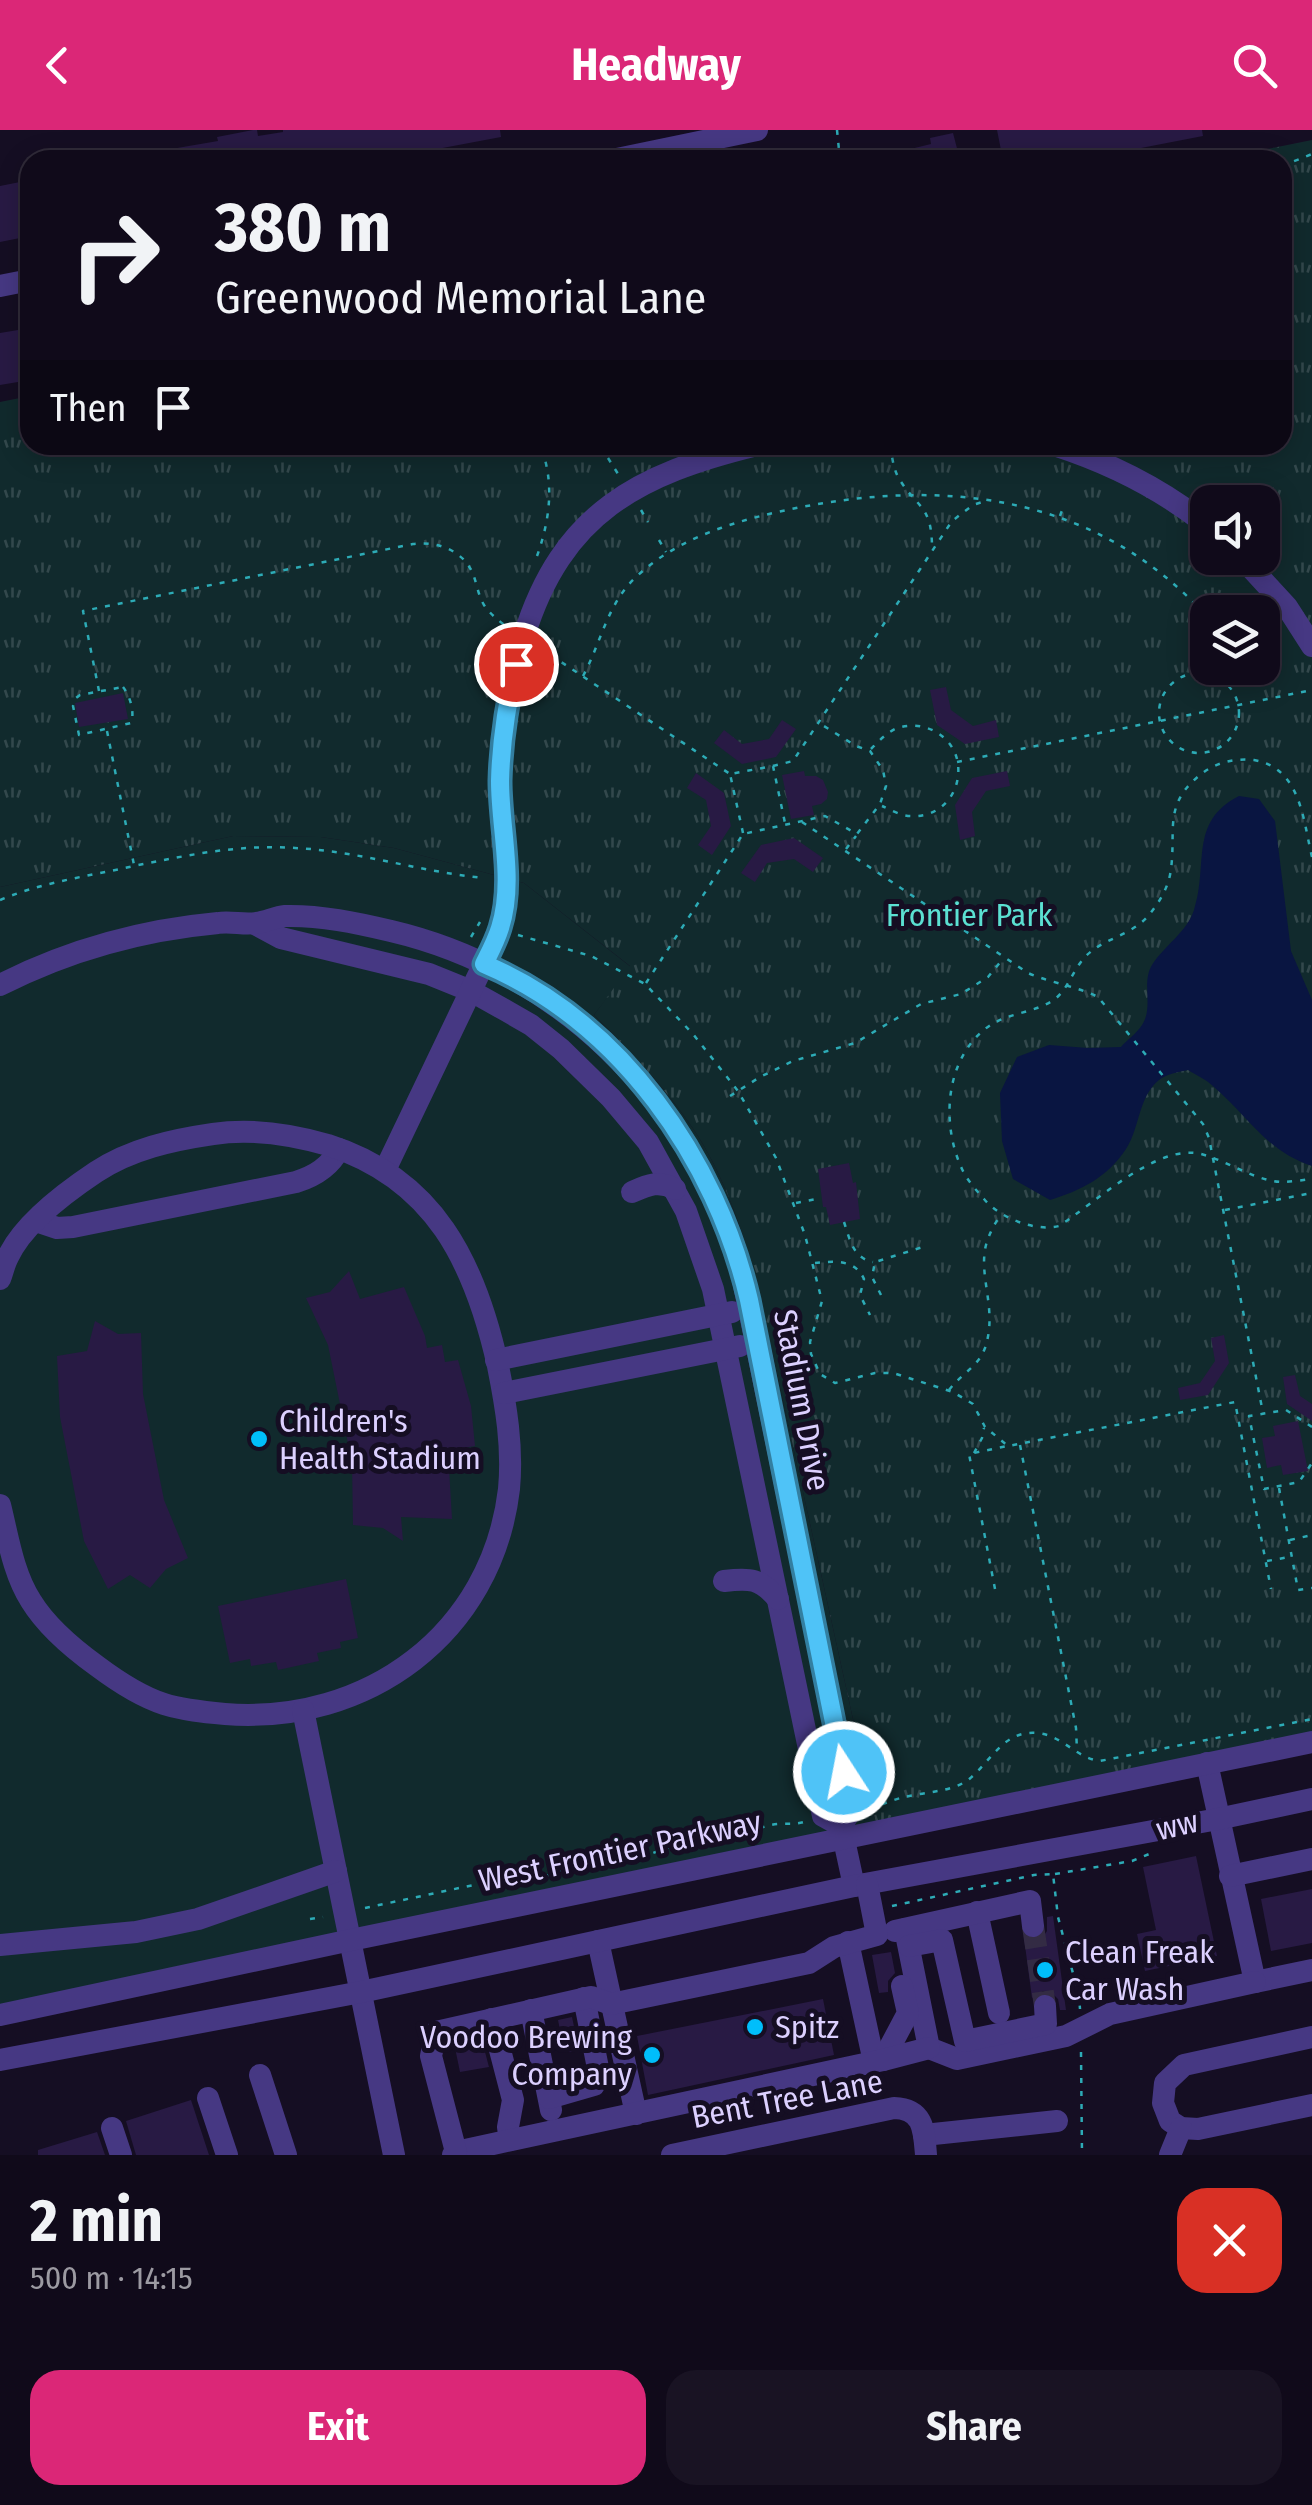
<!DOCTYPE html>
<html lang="en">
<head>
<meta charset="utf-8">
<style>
  body { margin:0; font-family:"Fira Sans Condensed",sans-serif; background:#191323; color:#f1f3f6; height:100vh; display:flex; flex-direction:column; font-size:38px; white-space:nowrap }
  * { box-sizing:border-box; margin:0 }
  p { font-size:32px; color:#9c9aa2 }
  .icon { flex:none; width:55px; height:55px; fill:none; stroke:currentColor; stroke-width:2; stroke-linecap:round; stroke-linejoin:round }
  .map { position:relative; height:2025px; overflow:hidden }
  .panel { display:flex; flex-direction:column; background:#100a1a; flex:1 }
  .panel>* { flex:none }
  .guide { position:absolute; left:20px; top:20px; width:1272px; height:305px; border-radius:30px; box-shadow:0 5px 25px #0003,0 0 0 2px #302b39; background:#100a1a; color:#f1f3f6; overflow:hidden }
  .fabs { position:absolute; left:1190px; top:355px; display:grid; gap:20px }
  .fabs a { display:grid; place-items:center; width:90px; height:90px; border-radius:20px; background:#100a1a; box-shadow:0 5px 25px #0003,0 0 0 2px #302b39; font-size:50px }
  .pin { position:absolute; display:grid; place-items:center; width:85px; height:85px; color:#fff; margin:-42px; border:5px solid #fff; border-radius:50%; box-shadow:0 2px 10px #0007 }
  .me { position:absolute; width:110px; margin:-55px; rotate:349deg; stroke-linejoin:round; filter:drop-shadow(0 0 8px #0008) }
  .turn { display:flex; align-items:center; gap:35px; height:210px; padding:0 30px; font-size:45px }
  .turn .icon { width:130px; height:130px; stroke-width:2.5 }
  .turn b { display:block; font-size:70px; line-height:85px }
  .then { display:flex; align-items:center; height:95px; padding:0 30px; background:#0003; gap:20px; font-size:38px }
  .round { display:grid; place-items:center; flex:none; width:105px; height:105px; border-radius:30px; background:#191323 }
  .head { display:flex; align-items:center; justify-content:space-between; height:170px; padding:0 30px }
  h1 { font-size:60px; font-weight:700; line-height:75px }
  .cta { display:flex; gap:20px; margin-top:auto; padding:20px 30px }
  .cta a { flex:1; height:115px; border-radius:30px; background:#db2777; color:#fff; font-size:40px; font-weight:700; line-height:115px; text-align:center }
  .cta a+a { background:#191323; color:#f1f3f6 }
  header { display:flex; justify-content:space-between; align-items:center; height:130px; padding:0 30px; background:#db2777; color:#fff; font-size:45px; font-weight:700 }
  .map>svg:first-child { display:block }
  .green { fill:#112a2d }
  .park { fill:url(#park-tufts); fill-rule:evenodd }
  .water { fill:#091541 }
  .building { fill:#281a44 }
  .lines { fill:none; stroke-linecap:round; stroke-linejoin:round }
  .minor-tunnel { stroke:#332b44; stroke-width:22; stroke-dasharray:22 11; stroke-linecap:butt }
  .path { stroke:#2dabb6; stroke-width:2.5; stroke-dasharray:5 8; stroke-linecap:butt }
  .minor { stroke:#463883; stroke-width:22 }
  .route-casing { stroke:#337fa1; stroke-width:25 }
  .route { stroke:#4fc3f7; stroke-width:18 }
  .poi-dot { fill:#00befb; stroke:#150e23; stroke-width:4 }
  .labels { text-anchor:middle; stroke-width:10; stroke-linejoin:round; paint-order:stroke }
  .park-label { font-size:32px; fill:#5be0d2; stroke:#150e23 }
  .street-label { font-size:32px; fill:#dcd0ff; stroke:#150e23 }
  .poi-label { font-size:32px; fill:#dcd0ff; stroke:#150e23; text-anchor:start }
</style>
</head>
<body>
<header><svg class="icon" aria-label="back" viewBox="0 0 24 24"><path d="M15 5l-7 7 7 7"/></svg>Headway<svg class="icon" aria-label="search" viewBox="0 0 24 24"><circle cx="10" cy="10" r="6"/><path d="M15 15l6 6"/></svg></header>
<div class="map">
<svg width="1312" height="2025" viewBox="0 0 1312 2025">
  <defs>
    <pattern id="park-tufts" width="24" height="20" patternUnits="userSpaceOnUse" patternTransform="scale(2.5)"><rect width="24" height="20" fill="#112a2d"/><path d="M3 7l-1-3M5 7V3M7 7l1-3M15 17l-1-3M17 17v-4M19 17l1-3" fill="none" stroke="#33484c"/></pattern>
  </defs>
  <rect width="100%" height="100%" fill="#150e23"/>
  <path class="green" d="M 233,706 L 321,707 L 394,718 L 524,753 L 631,837 L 594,885 C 629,920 664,956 692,997 C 723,1042 741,1097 756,1148 L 877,1698 L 0,1883 L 0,757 Z"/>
  <path class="park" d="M 1312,10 L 1312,1606 L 877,1698 L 756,1148 C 741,1097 723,1042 692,997 C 664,956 629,920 594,885 L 630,836 L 524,753 L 394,718 L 321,707 L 233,706 L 0,757 L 0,272 L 30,266 L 30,315 L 1282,315 L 1282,30 L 1213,30 ZM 1208,372 L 1262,372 L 1262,428 L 1208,428 ZM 1208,482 L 1262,482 L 1262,538 L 1208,538 Z"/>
  <path class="water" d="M 1239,666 L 1259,669 L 1275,691 L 1291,821 L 1312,870 L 1312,1036 C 1266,1021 1248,986 1214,957 C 1207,950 1196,945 1188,940 C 1179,942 1166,944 1159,950 C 1138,967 1140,998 1126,1019 C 1108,1047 1080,1061 1050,1070 L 1013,1049 L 1002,1011 L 1000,963 L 1017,927 L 1049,915 L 1088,918 L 1121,917 C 1127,910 1137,903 1142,895 C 1154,877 1141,853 1152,835 C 1164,816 1187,802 1194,780 C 1209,735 1188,692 1239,666 Z"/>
  <g class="building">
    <polygon points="253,0 257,0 258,6 283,2 283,0 500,0 501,7 416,23 417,26 401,29 400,26 380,30 378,27 365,30 148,30 148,23 218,11 217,7"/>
    <polygon points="997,0 1202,0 1203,6 1079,30 1003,30"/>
    <polygon points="953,3 960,30 887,30 886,25 931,14 930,8"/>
    <polygon points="30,50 30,106 0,112 0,56"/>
    <polygon points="30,198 30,250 0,255 0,203"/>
    <polygon points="946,557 951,580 973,596 996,590 999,607 965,614 937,595 930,560"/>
    <polygon points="123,563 128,589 79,597 75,573"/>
    <polygon points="782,590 796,599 776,627 742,634 714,613 724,600 742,614 769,609"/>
    <polygon points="804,641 805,646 816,646 823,650 828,662 827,669 821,674 812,676 814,685 791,689 782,645"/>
    <polygon points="1007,641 1010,656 986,661 972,682 975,706 960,710 955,675 972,648"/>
    <polygon points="696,643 724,663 731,696 712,725 698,715 711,696 706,670 687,658"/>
    <polygon points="794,708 823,728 813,742 794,729 767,733 755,752 741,743 761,715"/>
    <polygon points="849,1033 853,1053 856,1052 860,1089 830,1095 826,1077 823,1077 818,1039"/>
    <polygon points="349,1141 360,1169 404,1157 425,1206 427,1218 442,1215 445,1232 458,1230 471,1276 475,1316 448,1321 452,1389 401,1387 403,1411 383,1398 353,1395 352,1333 328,1215 306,1168 330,1162"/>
    <polygon points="95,1191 118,1204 141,1203 143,1264 164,1370 188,1428 166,1439 150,1458 130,1445 108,1459 84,1411 60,1287 57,1226 87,1221"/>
    <polygon points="1224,1205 1229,1233 1208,1265 1180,1270 1178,1258 1200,1253 1215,1231 1211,1208"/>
    <polygon points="1295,1245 1300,1266 1312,1274 1312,1291 1287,1274 1283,1247"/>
    <polygon points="1298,1291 1308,1341 1283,1345 1281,1335 1267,1338 1262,1308 1275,1306 1273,1296"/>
    <polygon points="346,1449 358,1508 340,1512 341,1518 317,1523 319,1531 278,1540 276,1532 251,1536 250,1529 230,1533 218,1476"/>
    <polygon points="1196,1726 1217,1826 1145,1841 1137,1804 1156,1800 1143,1737"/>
    <polygon points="1312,1759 1312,1813 1271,1821 1261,1769"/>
    <polygon points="1053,1786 1066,1880 1060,1880 1058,1869 1051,1862 1043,1861 1032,1868 1024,1808 1034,1811 1043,1807 1047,1801 1047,1787"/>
    <polygon points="891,1822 895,1843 888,1851 888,1862 879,1863 872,1825"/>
    <polygon points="823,1869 834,1925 648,1965 637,1906"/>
    <polygon points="572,1887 579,1920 569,1922 566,1904 561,1905 558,1890"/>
    <polygon points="481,1907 489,1937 460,1942 454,1913"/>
    <polygon points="191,1970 209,2025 136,2025 126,1991"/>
    <polygon points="97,2002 105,2025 38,2025 38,2020"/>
  </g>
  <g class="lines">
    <polyline class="minor-tunnel" points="1033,1796 1045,1876"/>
    <g class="path">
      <polyline points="837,0 840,30"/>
      <polyline points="1282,36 1312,24"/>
      <path d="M 890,315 C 892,326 893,337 898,347 C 917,379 932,374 932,418"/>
      <polyline points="608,328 620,347"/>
      <polyline points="641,380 648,392"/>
      <polyline points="1060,386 1064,375"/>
      <polyline points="659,410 666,422"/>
      <path d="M 537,426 C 550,390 555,351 540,315"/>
      <polyline points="540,518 730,644"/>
      <polyline points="1201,541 1208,516"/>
      <circle cx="1199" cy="583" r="40"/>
      <path d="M 583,546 C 601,513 607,474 636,447 C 676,409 734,391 787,380 C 941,347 1097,363 1208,488"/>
      <path d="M 123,557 C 130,566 135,582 131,593 L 79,605 L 73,576 L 76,568 L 80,565 Z"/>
      <path d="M 99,561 L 83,481 L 413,414 C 437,411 463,420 473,444 C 477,454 478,465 484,475 C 490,484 498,490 507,497"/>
      <polyline points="107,601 134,735"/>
      <path d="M 871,619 C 878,612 885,604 895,599 C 919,589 950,602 957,629 C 964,659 943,688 911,686 C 901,686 891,680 882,676"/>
      <polyline points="957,632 1312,560"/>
      <polyline points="773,636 793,631 952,391 973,375 988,370"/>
      <path d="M 802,692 L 1028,843 C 1051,853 1076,856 1098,867 L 1203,994 L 1209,1008 L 1263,1283"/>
      <polyline points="743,703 730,644 773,636 785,693"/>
      <polyline points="846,719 856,706"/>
      <path d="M 1312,727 C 1303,690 1301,638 1254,630 C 1236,628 1218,632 1204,642 C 1160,674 1178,702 1170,745 C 1167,760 1158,774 1149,785 C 1131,806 1104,808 1086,826 C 1073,839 1069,858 1055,869 C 1034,884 1006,882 985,899 C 945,931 941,994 962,1039 C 967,1050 976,1060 984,1069 C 1000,1088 1035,1102 1059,1096 C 1095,1073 1157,1013 1201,1024 C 1228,1031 1253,1050 1281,1052 C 1291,1052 1302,1050 1312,1049"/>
      <path d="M 0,770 C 43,752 89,746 134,736 C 188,725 240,714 295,718 C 359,721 420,742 485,748"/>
      <polyline points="518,805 591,826 645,854 693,904 738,961 776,1028 805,1105 822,1171 810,1212 811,1224 820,1244 835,1253 875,1243 893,1243 953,1262 973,1274 985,1297 1008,1316 1235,1272 1271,1459"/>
      <polyline points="471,807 480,792"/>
      <polyline points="646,853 743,704 825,686 857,704 880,674 886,656 883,640 870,621 856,616 819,593"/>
      <polyline points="730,966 760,947 793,931 855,913 921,874 961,864 988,847 1002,830"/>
      <polyline points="796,1073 821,1068"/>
      <polyline points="1225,1080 1312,1063"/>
      <path d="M 844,1092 C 850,1110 853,1128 873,1132"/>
      <path d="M 815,1133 C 834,1131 855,1129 864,1149 L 860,1165 L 870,1185"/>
      <polyline points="881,1165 872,1147 875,1132 923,1117"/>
      <path d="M 949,1260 C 961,1244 978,1237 985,1218 C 998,1180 978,1147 986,1115 C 989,1104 994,1095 1000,1086"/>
      <polyline points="1312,1297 1286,1280 1249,1286 1264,1359 1299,1352 1312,1333"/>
      <polyline points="1020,1315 1076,1598 1077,1621"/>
      <polyline points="974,1323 982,1308 984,1298"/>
      <polyline points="1279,1358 1298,1460 1312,1458"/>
      <polyline points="1290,1410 1312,1405"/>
      <polyline points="1267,1431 1289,1427"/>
      <polyline points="995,1459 969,1324 1007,1316"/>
      <path d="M 870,1679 C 885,1673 900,1667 915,1665 C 934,1661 952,1661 968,1650 C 991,1632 1003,1600 1037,1603 C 1062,1605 1076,1628 1100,1631 L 1312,1589"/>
      <path d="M 736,1709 C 749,1703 763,1695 778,1694 C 788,1693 794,1695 804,1692"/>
      <polyline points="629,1732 677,1714 723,1712"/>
      <polyline points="1055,1744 1132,1731 1154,1722"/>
      <polyline points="892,1776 1034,1745 1053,1744 1058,1787 1079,1866 1080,1879"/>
      <polyline points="365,1778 516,1746 546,1746 575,1735 594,1732 622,1733"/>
      <polyline points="310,1789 323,1787"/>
      <polyline points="1081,1922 1082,2025"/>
    </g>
    <g class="minor">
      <polyline points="612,30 757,0"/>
      <polyline points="0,156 30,150"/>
      <path d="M 1054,315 C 1110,333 1162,359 1208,396"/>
      <polyline points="1242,428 1287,477 1312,516"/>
      <polyline points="255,794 281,808 429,844 471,861 505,880 531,895 561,919 611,968 648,1012 686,1081 713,1159 823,1686 841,1696"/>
      <path d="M 0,855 C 69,820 141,800 218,793 C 231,791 244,795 256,793 C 266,792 275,787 285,786 C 320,785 357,793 391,801 C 557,840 688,968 739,1131 L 852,1679 L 841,1696 L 854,1756"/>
      <path d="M 385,1040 L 500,800 C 513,750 499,700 500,649 C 501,600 510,553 524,506 C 562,383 638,344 757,315"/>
      <path d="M 632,1062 C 648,1055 659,1050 675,1059"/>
      <path d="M 36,1091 L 57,1098 L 73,1097 L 296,1052 C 315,1046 330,1037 339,1019"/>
      <path d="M 0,1149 C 3,1142 4,1134 8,1127 C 23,1094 66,1062 96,1042 C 131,1019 172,1010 213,1004 C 252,998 290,1004 328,1015 C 435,1049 475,1133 498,1236 C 506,1276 513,1317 509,1359 C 492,1504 367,1595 225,1584 C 204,1582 183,1580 164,1574 C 139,1566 117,1551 97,1536 C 72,1518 47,1497 31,1471 C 13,1443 8,1407 0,1375"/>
      <polyline points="496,1230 732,1182"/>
      <polyline points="504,1263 740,1216"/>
      <path d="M 724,1451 C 750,1448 760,1448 778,1469"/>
      <polyline points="303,1580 394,2025"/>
      <polyline points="1207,1633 1255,1852 1312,1840"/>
      <polyline points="1230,1746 1312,1729"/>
      <polyline points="977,1782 999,1883"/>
      <polyline points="905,1799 929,1918 957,1929 1066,1906 1110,1884 1255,1852"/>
      <polyline points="895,1801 1030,1771 1033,1796"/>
      <polyline points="598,1811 636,1984"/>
      <polyline points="848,1812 874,1932"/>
      <polyline points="0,1815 136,1802 198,1789 336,1741"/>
      <polyline points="909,1816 942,1810 965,1911 1046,1894 1045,1876"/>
      <polyline points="531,1880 551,1980"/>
      <polyline points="0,1885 351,1810 1312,1612"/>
      <polyline points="492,1889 513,1970 508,1997 510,2010"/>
      <polyline points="1312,1907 1184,1935 1165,1953 1163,1973 1170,1991 1181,1998 1198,1999 1312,1975"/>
      <polyline points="0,1930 361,1862 854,1756 1218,1689 1312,1669"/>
      <polyline points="883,1930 908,1883 902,1856"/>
      <polyline points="260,1945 286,2025"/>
      <polyline points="208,1968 227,2025"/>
      <polyline points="549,1968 594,1955 598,1938 584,1868"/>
      <polyline points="112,1998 121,2025"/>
      <polyline points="924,2005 1057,1991"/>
      <polyline points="456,2022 883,1930 929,1918"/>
      <polyline points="453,2025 456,2022 431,1926 436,1902 591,1867 611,1874 809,1833 834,1817 877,1805 867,1754"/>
      <path d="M 672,2025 L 894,1978 C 924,1979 924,2000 926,2025"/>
      <polyline points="1170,2025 1181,1998"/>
    </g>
  </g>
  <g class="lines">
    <defs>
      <path id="route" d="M 516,534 C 507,573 501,611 500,651 C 500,699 515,751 500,798 C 496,811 490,822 484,834 C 621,892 716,1029 749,1170 L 844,1642"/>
    </defs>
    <use href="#route" class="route-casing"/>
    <use href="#route" class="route"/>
  </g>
  <g class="poi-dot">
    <circle cx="259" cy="1309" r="10"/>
    <circle cx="1045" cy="1840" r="10"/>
    <circle cx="755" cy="1897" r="10"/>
    <circle cx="652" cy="1925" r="10"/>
  </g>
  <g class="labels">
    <g class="park-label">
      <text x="969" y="796">Frontier Park</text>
    </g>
    <g class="street-label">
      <text transform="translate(802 1270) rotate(79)" y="11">Stadium Drive</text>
      <text transform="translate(1177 1695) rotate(-13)" y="11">ww</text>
      <text transform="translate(620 1721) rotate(-12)" y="11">West Frontier Parkway</text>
      <text transform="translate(787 1969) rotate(-11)" y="11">Bent Tree Lane</text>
    </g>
    <g class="poi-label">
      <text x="279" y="1302">Children's<tspan x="279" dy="37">Health Stadium</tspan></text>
      <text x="1065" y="1833">Clean Freak<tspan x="1065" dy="37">Car Wash</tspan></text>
      <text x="775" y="1908">Spitz</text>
      <text x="632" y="1918" text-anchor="end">Voodoo Brewing<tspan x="632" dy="37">Company</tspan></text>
    </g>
  </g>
</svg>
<div class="fabs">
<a><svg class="icon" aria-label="sound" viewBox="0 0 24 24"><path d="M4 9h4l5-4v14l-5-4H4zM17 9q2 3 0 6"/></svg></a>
<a><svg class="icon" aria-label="layers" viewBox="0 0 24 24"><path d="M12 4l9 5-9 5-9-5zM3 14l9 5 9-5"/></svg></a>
</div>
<div class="pin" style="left:516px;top:534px;background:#d93025"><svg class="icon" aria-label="arrive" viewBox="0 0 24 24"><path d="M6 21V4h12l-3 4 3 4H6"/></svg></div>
<svg class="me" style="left:844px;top:1642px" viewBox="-20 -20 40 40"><circle r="17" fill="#4fc3f7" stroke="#fff" stroke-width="3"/><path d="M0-11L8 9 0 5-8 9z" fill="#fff"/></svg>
<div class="guide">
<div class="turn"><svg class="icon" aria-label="right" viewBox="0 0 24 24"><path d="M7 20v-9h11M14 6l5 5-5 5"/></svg><div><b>380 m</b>Greenwood Memorial Lane</div></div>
<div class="then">Then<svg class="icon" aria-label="arrive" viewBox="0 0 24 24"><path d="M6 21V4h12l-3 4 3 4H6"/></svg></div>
</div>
</div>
<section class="panel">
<div class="head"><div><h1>2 min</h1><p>500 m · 14:15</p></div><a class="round" style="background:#d93025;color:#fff"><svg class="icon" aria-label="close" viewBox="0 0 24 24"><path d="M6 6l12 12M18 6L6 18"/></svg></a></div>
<div class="cta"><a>Exit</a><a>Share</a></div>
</section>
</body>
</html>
